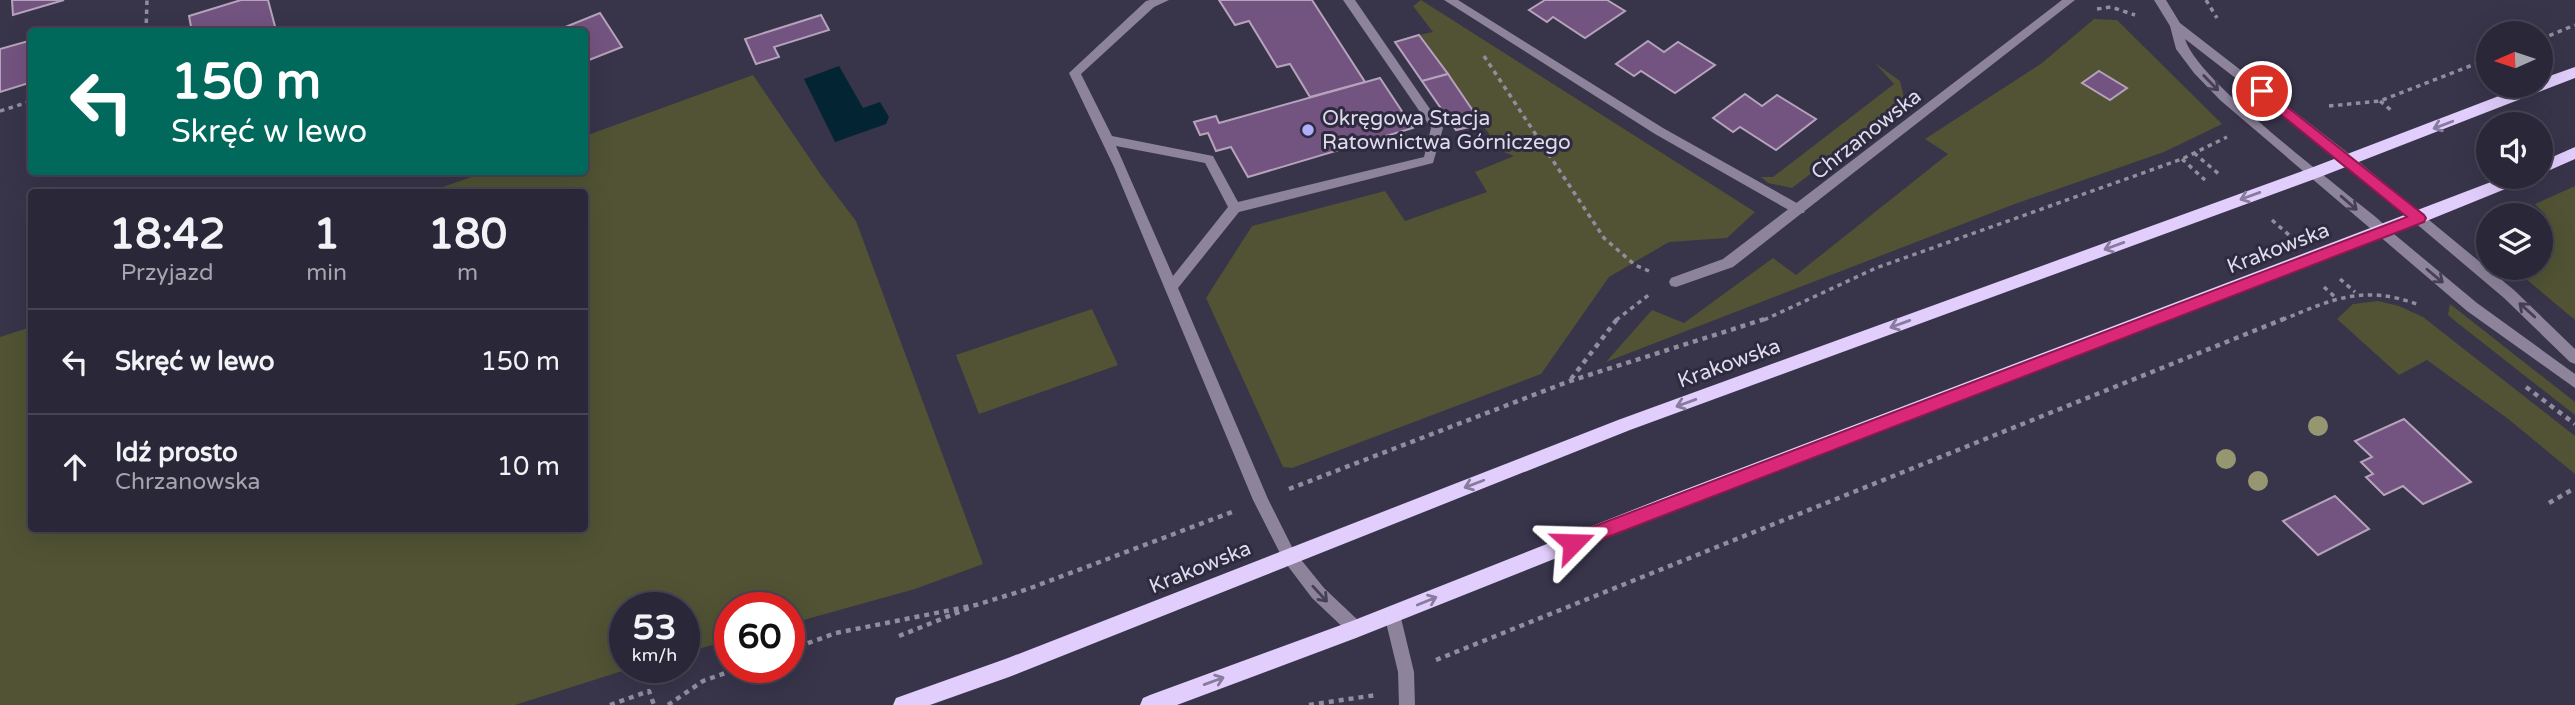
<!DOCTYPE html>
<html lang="pl">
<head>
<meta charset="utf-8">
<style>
  body { margin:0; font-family:"Varela Round",sans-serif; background:#322f40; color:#f1f3f6; height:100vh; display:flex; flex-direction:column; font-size:26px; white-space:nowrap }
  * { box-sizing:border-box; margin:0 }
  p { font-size:23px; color:#a5a5ae }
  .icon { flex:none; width:38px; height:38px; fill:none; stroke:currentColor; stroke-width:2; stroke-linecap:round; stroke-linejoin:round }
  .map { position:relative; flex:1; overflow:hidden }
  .sheet { position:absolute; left:28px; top:189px; width:560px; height:343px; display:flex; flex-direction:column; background:#2a2738; border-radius:7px; box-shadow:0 7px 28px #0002,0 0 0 2px #464453 }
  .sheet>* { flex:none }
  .guide { position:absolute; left:28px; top:28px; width:560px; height:147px; border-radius:7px; box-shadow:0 7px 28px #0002,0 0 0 2px #464453; background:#00695c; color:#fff; overflow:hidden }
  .needle { width:46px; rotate:267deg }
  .buttons { position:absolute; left:2476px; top:21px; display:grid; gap:14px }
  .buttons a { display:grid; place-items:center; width:77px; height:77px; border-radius:50%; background:#2a2738; box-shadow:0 7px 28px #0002,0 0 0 2px #464453; font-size:35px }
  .speed { position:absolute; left:609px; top:592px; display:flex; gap:14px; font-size:35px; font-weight:700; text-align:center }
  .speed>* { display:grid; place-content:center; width:91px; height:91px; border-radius:50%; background:#2a2738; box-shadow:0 7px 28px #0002,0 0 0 2px #464453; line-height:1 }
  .speed small { font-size:18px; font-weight:400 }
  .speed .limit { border:10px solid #d22; background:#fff; color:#111 }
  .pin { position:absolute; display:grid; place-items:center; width:60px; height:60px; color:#fff; margin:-30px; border:4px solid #fff; border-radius:50%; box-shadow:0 2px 7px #0007 }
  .me { position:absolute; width:77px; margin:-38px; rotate:68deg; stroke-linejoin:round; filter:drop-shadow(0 0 5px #0008) }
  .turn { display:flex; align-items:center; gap:24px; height:147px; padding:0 28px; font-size:32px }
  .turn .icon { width:91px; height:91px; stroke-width:2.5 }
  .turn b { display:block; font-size:49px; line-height:60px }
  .eta { display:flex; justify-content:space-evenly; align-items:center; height:119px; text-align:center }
  .eta b { font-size:42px; font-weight:700; line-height:49px }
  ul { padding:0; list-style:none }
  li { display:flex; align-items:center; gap:21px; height:105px; padding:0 28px; border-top:2px solid #464453 }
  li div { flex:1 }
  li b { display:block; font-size:26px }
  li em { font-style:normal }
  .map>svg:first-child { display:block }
  .green { fill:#515334 }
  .water { fill:#032533 }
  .building { fill:#73537f; stroke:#b5a3bb; stroke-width:2 }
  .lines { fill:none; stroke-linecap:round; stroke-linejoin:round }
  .path-far1 { stroke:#918d9f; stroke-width:3.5; stroke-dasharray:4.5 4.5; stroke-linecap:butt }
  .path { stroke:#918d9f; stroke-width:4.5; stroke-dasharray:5 5; stroke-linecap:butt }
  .service { fill:#8d839a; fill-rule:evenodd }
  .minor { fill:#8d839a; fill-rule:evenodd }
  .tertiary { fill:#8d839a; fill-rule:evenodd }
  .primary { fill:#e2cefc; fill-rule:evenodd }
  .tree { fill:#969671 }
  .oneway { stroke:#464056 }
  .oneway2 { stroke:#887c9e }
  .route { fill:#db2777; stroke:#8e194d; stroke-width:2 }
  .poi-dot { fill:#afaefa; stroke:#2e2a40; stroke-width:2.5 }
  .labels { text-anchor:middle; stroke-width:6; stroke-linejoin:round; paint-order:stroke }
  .poi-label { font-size:21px; fill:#dedbea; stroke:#2e2a40; text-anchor:start }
  .street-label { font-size:21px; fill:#dedbea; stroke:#2e2a40 }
</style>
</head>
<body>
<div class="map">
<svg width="2575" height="705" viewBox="0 0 2575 705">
  <rect width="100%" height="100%" fill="#38344a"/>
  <g class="green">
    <polygon points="1421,0 1755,212 1727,238 1669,242 1609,277 1541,374 1292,468 1283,467 1206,298 1252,226 1385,191 1405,221 1487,192 1475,172 1514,156 1501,151 1419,35 1433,32 1413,6"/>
    <polygon points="2094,19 2117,20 2222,124 2164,152 2012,205 1606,362 1652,310 1684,323 1773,258 1796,275 1948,154 1925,139 2042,63"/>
    <polygon points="1875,63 1900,81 1905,102 1792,188 1768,183 1761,177 1773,177 1894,84"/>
    <polygon points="753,75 821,175 856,221 983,564 915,589 789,624 789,607 730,607 730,640 684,653 684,607 625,607 625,667 635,667 515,705 0,705 0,337 31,327 32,528 584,528 584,192 428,192 486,172 584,172 585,136"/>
    <polygon points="2575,186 2575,320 2513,268 2541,268 2541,218 2546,215 2535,204"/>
    <polygon points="2378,301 2399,306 2423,317 2575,436 2575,474 2507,418 2427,360 2399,375 2337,319 2353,304"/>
    <polygon points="2450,304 2575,402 2575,415 2455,321 2448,315"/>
    <polygon points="1092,309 1118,365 979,414 956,355"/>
  </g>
  <polygon class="water" points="839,66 863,108 880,102 889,117 886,124 835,142 804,79"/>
  <g class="building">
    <polygon points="12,0 64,0 13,15"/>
    <polygon points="241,0 268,0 276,30 192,32 189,16"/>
    <polygon points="1219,0 1312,0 1365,82 1310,97 1290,64 1277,67 1249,21 1235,25"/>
    <polygon points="1545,0 1607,0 1625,11 1585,38 1553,17 1547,22 1529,10"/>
    <polygon points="600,13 622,47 584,62 584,32 553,32"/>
    <polygon points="821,15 829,30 774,47 779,57 756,64 745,39"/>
    <polygon points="1419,35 1448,74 1422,81 1395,42"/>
    <polygon points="32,40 32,82 0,92 0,49"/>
    <polygon points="1648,41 1664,52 1678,42 1715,65 1675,93 1641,71 1634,76 1616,64"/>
    <polygon points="2099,71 2127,88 2110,100 2082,83"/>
    <polygon points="1448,74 1482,124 1456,130 1422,81"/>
    <polygon points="1380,78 1413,128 1248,177 1231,147 1216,151 1208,133 1200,135 1194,122 1216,116 1219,123"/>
    <polygon points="1745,94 1762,106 1777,95 1816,119 1776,150 1740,127 1733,132 1713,118"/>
    <polygon points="2404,419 2471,482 2423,504 2403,486 2384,495 2366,477 2373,474 2361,462 2372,457 2355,441"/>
    <polygon points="2335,496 2369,529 2318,555 2283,521"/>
  </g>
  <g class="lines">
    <g class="path-far1">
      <polyline points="2206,0 2217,18"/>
      <polyline points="2097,9 2111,7 2135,15"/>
      <polyline points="146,32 147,0"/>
      <polyline points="2541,39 2575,25"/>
      <polyline points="1484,56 1604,238 1635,265 1649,271"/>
      <polyline points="2380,101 2392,111"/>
      <polyline points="2329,106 2380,101 2488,59"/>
      <polyline points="0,111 32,101"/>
      <polyline points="2194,153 2220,175"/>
      <polyline points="2182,159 2205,180"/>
      <polyline points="2519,215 2526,212"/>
      <polyline points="2272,220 2289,235"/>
      <polyline points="2340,279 2355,292"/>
      <polyline points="2324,287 2336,298"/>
      <polyline points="1616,320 1650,294"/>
      <polyline points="1764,320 1876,268 2182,159 2227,137"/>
      <path d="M 2282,320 C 2333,299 2364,284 2419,305"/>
    </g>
    <g class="path">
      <polyline points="1571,379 1618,318"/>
      <polyline points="2526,387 2575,424"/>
      <polyline points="1289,489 1570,381 1768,318"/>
      <polyline points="2549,503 2575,488"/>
      <polyline points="899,636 969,608"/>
      <polyline points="789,650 836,633 976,605 1028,589 1232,512"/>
      <polyline points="1436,660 2286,318"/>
      <polyline points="610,705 649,691 654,705"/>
      <polyline points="668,705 703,681 742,667"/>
      <polyline points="1309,705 1376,695"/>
    </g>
    <g class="service">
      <path d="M 1150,0 L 1169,0 L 1154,7 L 1081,74 L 1112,136 L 1213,156 L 1238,202 L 1424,157 L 1431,128 L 1343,0 L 1355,0 L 1443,128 L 1433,163 L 1239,212 L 1178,288 L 1268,499 L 1294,551 L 1324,588 L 1362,624 L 1364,629 L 1362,634 L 1356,636 L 1350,634 L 1312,598 L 1284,561 L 1253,500 L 1114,167 L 1069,73 L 1146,1 ZM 1116,146 L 1205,163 L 1228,207 L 1173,276 Z"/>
      <polygon points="1444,0 1458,0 1663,128 1804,207 1805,210 1804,213 1794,213 1655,134"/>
    </g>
    <g class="minor">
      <polygon points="2062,0 2075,0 1733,267 1676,287 1671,286 1669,282 1671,278 1723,259"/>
      <path d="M 2154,0 L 2166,0 L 2180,23 L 2353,157 L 2423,215 L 2424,218 L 2423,221 L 2413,221 L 2345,163 L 2185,39 C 2196,78 2317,169 2353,199 C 2365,209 2381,219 2390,232 L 2388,235 L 2378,235 L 2220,100 L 2194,73 L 2176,49 L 2170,26 Z"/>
      <polygon points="1392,607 1398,609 1400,614 1414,672 1415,705 1399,705 1398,672 1384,614 1386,609"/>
    </g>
    <g class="tertiary">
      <polygon points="2418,213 2423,215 2514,290 2575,349 2575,364 2570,362 2504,298 2413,221 2412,218 2413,215"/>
      <polygon points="2383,227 2388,229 2477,303 2575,374 2575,388 2467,311 2378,235 2376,232 2378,229"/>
    </g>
    <g class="primary">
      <polygon points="2575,67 2575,78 2320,177 1630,430 1009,677 930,705 893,705 896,698 1008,658 1618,420 2308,169 2525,86 2541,86 2541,79"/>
      <polygon points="2575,147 2575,159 2541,174 2541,162"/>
      <polygon points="2504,177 2527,177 2525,181 2424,222 1682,508 1356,638 1177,705 1140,705 1143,698 1150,695 1352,621 1668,496"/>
    </g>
  </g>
  <g class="tree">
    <circle cx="2318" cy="426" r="10"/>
    <circle cx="2226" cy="459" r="10"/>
    <circle cx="2258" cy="481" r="10"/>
  </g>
  <defs><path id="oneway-shaft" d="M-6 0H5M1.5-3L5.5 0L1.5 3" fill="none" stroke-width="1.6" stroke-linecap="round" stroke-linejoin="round" transform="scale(1.75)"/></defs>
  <g class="oneway">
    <use href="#oneway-shaft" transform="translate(2211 83) rotate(46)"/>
    <use href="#oneway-shaft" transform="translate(2349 203) rotate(41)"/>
    <use href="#oneway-shaft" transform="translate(2435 276) rotate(40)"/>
    <use href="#oneway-shaft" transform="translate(2527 310) rotate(-138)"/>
    <use href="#oneway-shaft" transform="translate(1320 594) rotate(47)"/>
  </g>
  <g class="oneway2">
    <use href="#oneway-shaft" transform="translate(2443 125) rotate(159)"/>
    <use href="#oneway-shaft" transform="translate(2250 196) rotate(160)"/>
    <use href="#oneway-shaft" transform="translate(2114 246) rotate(160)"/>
    <use href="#oneway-shaft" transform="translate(1900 324) rotate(160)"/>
    <use href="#oneway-shaft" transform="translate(1686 403) rotate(160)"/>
    <use href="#oneway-shaft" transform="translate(1474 484) rotate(159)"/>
    <use href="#oneway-shaft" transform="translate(1427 601) rotate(-22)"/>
    <use href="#oneway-shaft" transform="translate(1214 681) rotate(-20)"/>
  </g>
  <polygon class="route" points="2262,87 2424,215 2426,218 2424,222 1579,548 1573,551 1566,548 1564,543 1566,537 2407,217 2257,95 2255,91"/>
  <circle class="poi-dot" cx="1308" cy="130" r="7"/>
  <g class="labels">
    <g class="poi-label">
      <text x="1322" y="125">Okręgowa Stacja<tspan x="1322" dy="24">Ratownictwa Górniczego</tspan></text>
    </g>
    <g class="street-label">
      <text transform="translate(1866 134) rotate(-38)" y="7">Chrzanowska</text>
      <text transform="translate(2278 248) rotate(-21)" y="7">Krakowska</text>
      <text transform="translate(1729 363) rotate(-20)" y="7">Krakowska</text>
      <text transform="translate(1200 567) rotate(-22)" y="7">Krakowska</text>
    </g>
  </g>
</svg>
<div class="buttons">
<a><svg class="needle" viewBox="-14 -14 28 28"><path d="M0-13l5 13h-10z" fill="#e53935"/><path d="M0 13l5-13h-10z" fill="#a5a5ae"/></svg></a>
<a><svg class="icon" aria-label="sound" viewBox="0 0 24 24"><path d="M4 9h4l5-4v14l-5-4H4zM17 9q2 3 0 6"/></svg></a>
<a><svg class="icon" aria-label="layers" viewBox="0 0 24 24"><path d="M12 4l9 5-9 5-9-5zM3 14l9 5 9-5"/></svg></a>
</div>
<div class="speed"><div>53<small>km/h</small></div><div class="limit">60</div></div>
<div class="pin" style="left:2262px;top:91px;background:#d93025"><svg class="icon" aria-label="arrive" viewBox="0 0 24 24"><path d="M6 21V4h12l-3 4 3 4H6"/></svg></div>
<svg class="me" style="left:1573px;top:543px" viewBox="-20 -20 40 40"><path d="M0-17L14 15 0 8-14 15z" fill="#db2777" stroke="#fff" stroke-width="4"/></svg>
<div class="guide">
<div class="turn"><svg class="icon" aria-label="left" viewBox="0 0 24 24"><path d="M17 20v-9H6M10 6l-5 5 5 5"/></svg><div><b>150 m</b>Skręć w lewo</div></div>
</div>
<section class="sheet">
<div class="eta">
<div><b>18:42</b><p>Przyjazd</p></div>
<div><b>1</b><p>min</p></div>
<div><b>180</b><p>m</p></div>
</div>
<ul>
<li><svg class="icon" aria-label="left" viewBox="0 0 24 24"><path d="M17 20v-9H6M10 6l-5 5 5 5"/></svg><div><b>Skręć w lewo</b></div><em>150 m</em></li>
<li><svg class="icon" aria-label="ahead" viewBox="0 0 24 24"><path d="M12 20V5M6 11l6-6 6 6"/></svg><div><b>Idź prosto</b><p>Chrzanowska</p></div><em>10 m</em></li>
</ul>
</section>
</div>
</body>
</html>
